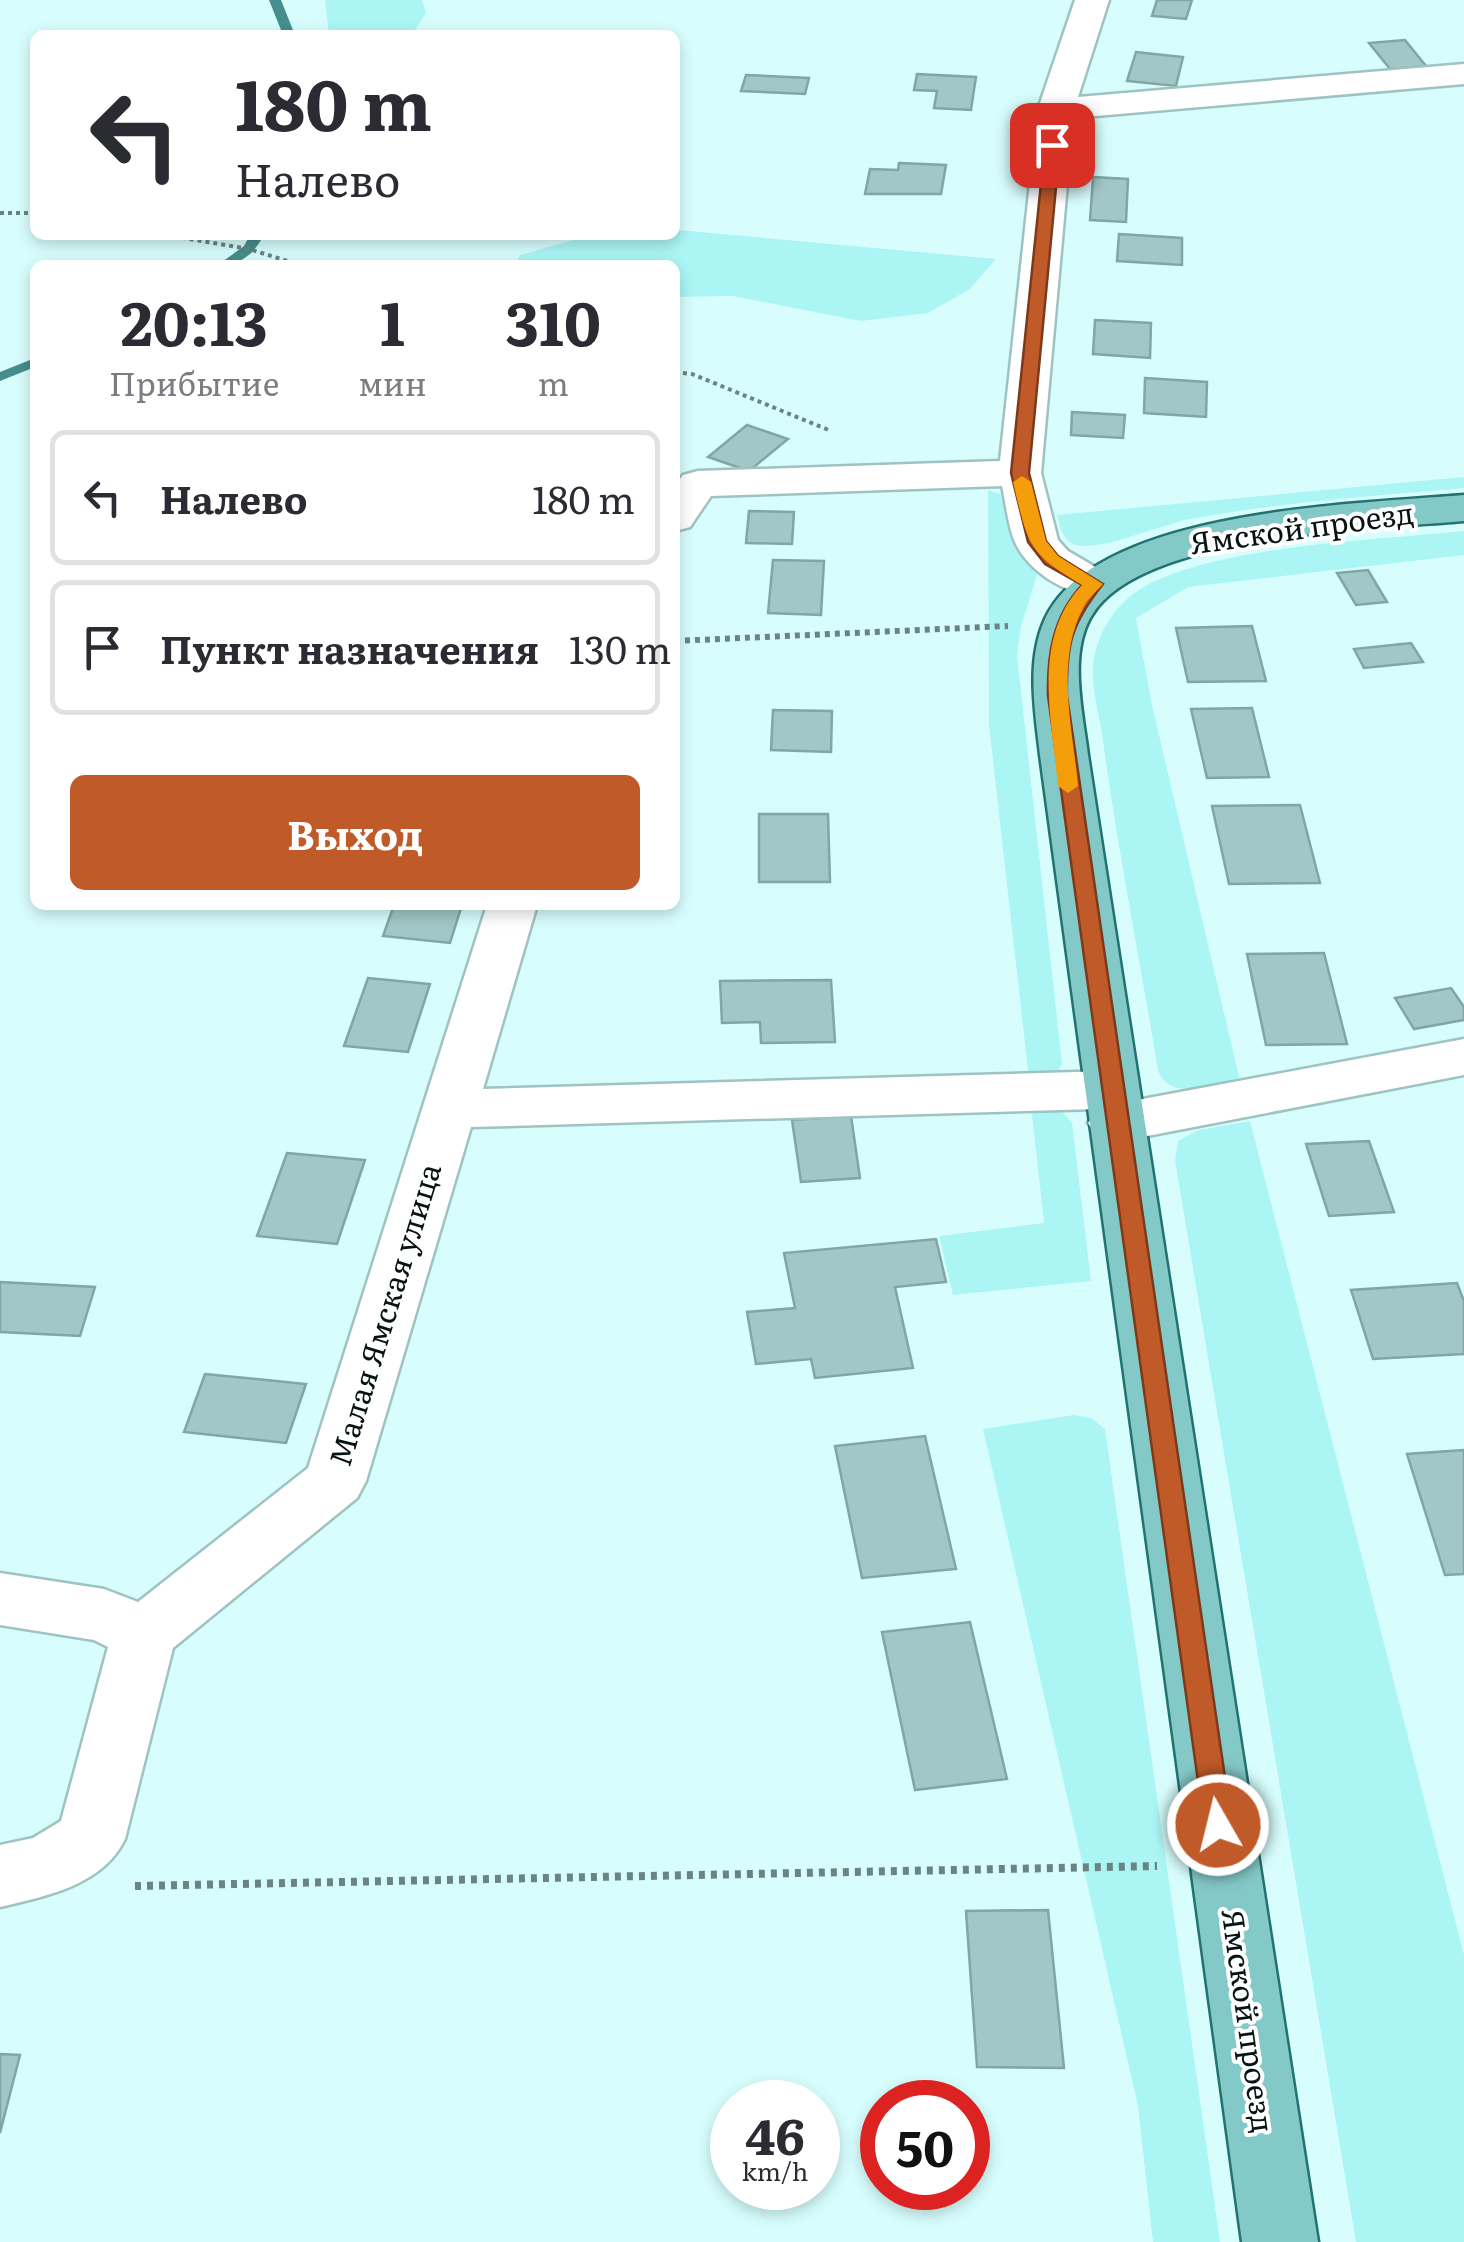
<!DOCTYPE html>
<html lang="ru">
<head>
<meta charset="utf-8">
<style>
  body { margin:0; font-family:Literata,serif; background:#f2f2f3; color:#2b2b33; height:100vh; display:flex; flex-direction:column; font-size:38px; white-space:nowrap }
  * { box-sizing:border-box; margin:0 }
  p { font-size:32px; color:#7c7c81 }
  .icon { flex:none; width:55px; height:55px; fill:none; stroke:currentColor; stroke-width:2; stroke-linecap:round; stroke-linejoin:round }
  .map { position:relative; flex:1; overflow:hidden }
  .side { position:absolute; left:30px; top:260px; width:650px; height:650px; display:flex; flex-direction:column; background:#fff; border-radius:15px; box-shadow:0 5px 15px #0003 }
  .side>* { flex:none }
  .banner { position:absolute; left:30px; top:30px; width:650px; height:210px; border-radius:15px; box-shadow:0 5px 15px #0003; background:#fff; color:#2b2b33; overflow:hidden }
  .speed { position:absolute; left:710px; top:2080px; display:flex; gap:20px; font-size:50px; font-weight:700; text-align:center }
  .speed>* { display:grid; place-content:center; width:130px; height:130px; border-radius:50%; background:#fff; box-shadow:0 5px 15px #0003; line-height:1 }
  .speed small { font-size:25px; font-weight:400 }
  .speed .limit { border:15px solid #d22; background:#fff; color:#111 }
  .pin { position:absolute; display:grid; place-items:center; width:85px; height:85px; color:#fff; margin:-42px; border-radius:20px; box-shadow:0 5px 15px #0006 }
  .me { position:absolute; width:110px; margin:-55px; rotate:352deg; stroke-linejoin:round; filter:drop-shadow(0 0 8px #0008) }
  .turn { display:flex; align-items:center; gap:35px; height:210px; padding:0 40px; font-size:45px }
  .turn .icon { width:130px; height:130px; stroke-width:2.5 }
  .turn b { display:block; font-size:70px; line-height:85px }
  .eta { display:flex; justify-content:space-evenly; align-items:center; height:170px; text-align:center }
  .eta b { font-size:60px; font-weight:700; line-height:70px }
  .action { display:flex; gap:20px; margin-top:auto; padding:20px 40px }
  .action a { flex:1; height:115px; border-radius:15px; background:#c05a29; color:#fff; font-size:40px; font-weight:700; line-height:115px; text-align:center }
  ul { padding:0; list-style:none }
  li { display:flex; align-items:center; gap:30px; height:135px; margin:0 20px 15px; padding:0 20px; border:5px solid #e1e1e2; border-radius:15px }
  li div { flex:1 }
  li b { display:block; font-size:38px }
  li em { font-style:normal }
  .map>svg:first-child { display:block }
  .green { fill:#abf6f5 }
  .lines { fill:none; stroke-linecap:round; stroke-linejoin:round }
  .stream { fill:#468e8c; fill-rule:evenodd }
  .building { fill:#a1c7c6; stroke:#81a6a5; stroke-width:2.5 }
  .minor-casing { stroke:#9ec3c2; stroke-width:5 }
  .major-casing { stroke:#217271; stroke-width:5 }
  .path-far2 { stroke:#6a8483; stroke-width:4; stroke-dasharray:4 4; stroke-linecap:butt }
  .path-far1 { stroke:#6a8483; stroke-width:6; stroke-dasharray:5 5; stroke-linecap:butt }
  .path { stroke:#6a8483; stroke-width:8; stroke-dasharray:6 6; stroke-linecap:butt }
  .minor { fill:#fff; fill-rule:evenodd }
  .major { fill:#83c9c8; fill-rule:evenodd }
  .route { fill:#c05a29; stroke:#7d3a1b; stroke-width:2.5 }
  .slow { fill:#f59e0b }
  .labels { text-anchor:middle; stroke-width:8; stroke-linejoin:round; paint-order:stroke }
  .street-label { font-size:30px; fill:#061413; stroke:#fff }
</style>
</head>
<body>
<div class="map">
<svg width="1464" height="2242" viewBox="0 0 1464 2242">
  <rect width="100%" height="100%" fill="#d7fefd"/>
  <g class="green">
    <polygon points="325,0 422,0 426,13 412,35 329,35"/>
    <polygon points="675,230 678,230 996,259 970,289 928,313 861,321 732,296 675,297 675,265 516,265 520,255 573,240 675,235"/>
    <path d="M 1464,477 L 1464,488 C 1375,496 1284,502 1196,518 C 1164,523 1112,547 1084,546 C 1064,546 1061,531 1057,515 Z"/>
    <polygon points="988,490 1003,495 1007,501 1007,522 1016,545 1037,575 1021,626 1017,655 1062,1064 1057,1073 1029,1079 989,725"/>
    <path d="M 1464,531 L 1464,555 L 1188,587 L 1136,618 L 1152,705 L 1240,1081 C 1213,1085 1169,1102 1158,1070 C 1140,961 1118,851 1103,741 C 1100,716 1089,682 1094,658 C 1100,626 1121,597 1151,583 C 1231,545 1374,540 1464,531 Z"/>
    <polygon points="1031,1106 1060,1109 1072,1123 1091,1281 953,1295 939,1236 1044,1223"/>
    <polygon points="1250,1121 1464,1955 1464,2242 1356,2242 1175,1160 1178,1141 1199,1130"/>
    <polygon points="1074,1415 1091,1418 1105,1429 1220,2242 1153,2242 1138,2106 983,1429"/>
  </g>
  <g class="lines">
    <g class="stream">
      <polygon points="269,0 281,0 295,35 283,35"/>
      <path d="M 250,235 L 264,235 C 253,255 241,265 218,265 L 244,246 Z"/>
      <polygon points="35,358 35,367 0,381 0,372"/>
    </g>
  </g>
  <g class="building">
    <polygon points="1157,0 1192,0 1186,19 1152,16"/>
    <polygon points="1405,40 1426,66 1390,69 1369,43"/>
    <polygon points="1136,52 1183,57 1176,86 1127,81"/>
    <polygon points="917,74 976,77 971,110 934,108 937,91 914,90"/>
    <polygon points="746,75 809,78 805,94 741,91"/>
    <polygon points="899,163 946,165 941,194 865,194 870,169 898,170"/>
    <polygon points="1093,177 1128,179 1126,222 1090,220"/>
    <polygon points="1119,234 1182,238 1182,265 1117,261"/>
    <polygon points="1095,320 1151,323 1150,358 1093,354"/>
    <polygon points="1145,378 1207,382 1206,417 1144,413"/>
    <polygon points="1072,412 1125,415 1123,438 1071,435"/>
    <polygon points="747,425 788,439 749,471 708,457"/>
    <polygon points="749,511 794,512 792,544 746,543"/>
    <polygon points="773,560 824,561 821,615 768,613"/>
    <polygon points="1368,570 1387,602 1356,605 1337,573"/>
    <polygon points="1252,626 1266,681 1188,682 1176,628"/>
    <polygon points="1411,643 1423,662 1364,668 1354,649"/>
    <polygon points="1252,708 1269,777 1207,778 1191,709"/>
    <polygon points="773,710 832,711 831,752 771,750"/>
    <polygon points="1300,805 1320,883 1229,884 1212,806"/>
    <polygon points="759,814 828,814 830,882 759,882"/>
    <polygon points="394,905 462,905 450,943 383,936"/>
    <polygon points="1324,953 1347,1044 1266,1045 1247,954"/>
    <polygon points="368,978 430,984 408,1052 344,1046"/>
    <polygon points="831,980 835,1042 761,1043 760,1022 722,1023 720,981"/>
    <polygon points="1451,988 1464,1007 1464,1020 1414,1029 1395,998"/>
    <polygon points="851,1116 860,1178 801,1182 792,1120"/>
    <polygon points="1369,1141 1394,1212 1329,1216 1306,1144"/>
    <polygon points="287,1153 365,1160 337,1244 257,1236"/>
    <polygon points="936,1239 946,1282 895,1287 913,1368 815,1378 811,1359 756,1364 747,1312 795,1308 784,1253"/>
    <polygon points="0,1282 95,1287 80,1336 0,1332"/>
    <polygon points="1457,1283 1464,1301 1464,1354 1373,1359 1351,1290"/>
    <polygon points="205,1374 306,1384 286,1443 184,1432"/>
    <polygon points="925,1436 956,1569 862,1578 835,1446"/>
    <polygon points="1464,1450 1464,1574 1445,1575 1407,1454"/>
    <polygon points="970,1622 1007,1779 915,1790 882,1632"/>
    <polygon points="1048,1910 1064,2068 977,2067 966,1911"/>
    <polygon points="0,2054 20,2055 0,2133"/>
  </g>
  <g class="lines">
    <defs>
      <g id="minor">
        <path d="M 1075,0 L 1109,0 L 1078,97 L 1464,64 L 1464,84 L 1073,118 L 1041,473 L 1058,540 L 1068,551 L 1109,575 L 1115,584 L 1109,593 C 1076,602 1029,574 1015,542 C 1008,526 1006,504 1002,486 L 711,496 L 690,527 L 675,531 L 675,486 L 683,475 L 698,471 L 1000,461 L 1038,109 Z"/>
        <path d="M 487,905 L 537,905 L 483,1089 L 1111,1071 L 1130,1077 L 1138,1090 L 1132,1101 L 1464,1039 L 1464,1075 L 1116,1142 L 1097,1137 L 1088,1123 L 1098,1109 L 471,1127 L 366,1481 L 357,1498 L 173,1648 L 125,1839 C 103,1885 47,1896 0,1907 L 0,1845 L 33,1838 L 61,1821 L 108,1647 L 94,1640 L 0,1625 L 0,1573 L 104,1589 L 138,1602 L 308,1468 Z"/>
      </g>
      <path id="major" d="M 1464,495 L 1464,521 C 1374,529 1147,534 1094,612 C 1067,650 1083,713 1088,755 L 1318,2242 L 1242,2242 L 1040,755 C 1035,711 1026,661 1045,619 C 1096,509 1357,504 1464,495 Z"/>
    </defs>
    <use href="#minor" class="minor-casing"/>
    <use href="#major" class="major-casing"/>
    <g class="path-far2">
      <polyline points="0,213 35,213"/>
      <polyline points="166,235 249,249 300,265"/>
      <polyline points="675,372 692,374 831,431"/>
    </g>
    <polyline class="path-far1" points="675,641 1008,626"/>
    <polyline class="path" points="135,1886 1157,1866"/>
    <use href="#minor" class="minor"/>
    <use href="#major" class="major"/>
  </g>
  <path class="route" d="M 1052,141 L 1060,145 L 1029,473 L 1046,541 L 1058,556 L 1103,584 C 1071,624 1066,645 1067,696 L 1232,1825 L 1228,1834 L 1218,1838 L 1208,1834 L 1204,1825 L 1048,696 C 1047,655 1053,616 1082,585 L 1045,564 L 1028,542 L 1011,473 L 1045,145 Z"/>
  <path class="slow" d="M 1022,476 L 1031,482 L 1046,541 L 1058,556 L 1103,584 C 1096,592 1087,599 1083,608 C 1055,662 1073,729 1078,786 L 1068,793 L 1058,786 C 1052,720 1031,639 1082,585 C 1026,552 1028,543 1013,482 Z"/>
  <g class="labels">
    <g class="street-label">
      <text transform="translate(1302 529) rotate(-8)" y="10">Ямской проезд</text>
      <text transform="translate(386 1315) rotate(-73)" y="10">Малая Ямская улица</text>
      <text transform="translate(1247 2021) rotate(82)" y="10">Ямской проезд</text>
    </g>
  </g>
</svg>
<div class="speed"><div>46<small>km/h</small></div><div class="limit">50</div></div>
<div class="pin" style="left:1052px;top:145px;background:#d93025"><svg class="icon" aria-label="arrive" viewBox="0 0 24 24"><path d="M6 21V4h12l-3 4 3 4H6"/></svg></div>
<svg class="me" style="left:1218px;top:1825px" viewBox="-20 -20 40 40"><circle r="17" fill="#c05a29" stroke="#fff" stroke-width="3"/><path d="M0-11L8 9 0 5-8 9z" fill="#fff"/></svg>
<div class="banner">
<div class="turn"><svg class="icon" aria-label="left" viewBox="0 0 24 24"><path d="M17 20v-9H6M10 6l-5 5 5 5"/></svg><div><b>180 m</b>Налево</div></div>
</div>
<section class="side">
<div class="eta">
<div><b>20:13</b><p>Прибытие</p></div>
<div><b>1</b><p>мин</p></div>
<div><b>310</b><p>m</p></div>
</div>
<ul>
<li><svg class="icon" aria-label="left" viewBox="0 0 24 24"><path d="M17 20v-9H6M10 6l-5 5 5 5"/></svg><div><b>Налево</b></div><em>180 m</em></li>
<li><svg class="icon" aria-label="arrive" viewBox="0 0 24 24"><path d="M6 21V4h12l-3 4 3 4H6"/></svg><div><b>Пункт назначения</b></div><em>130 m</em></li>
</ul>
<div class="action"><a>Выход</a></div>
</section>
</div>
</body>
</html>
